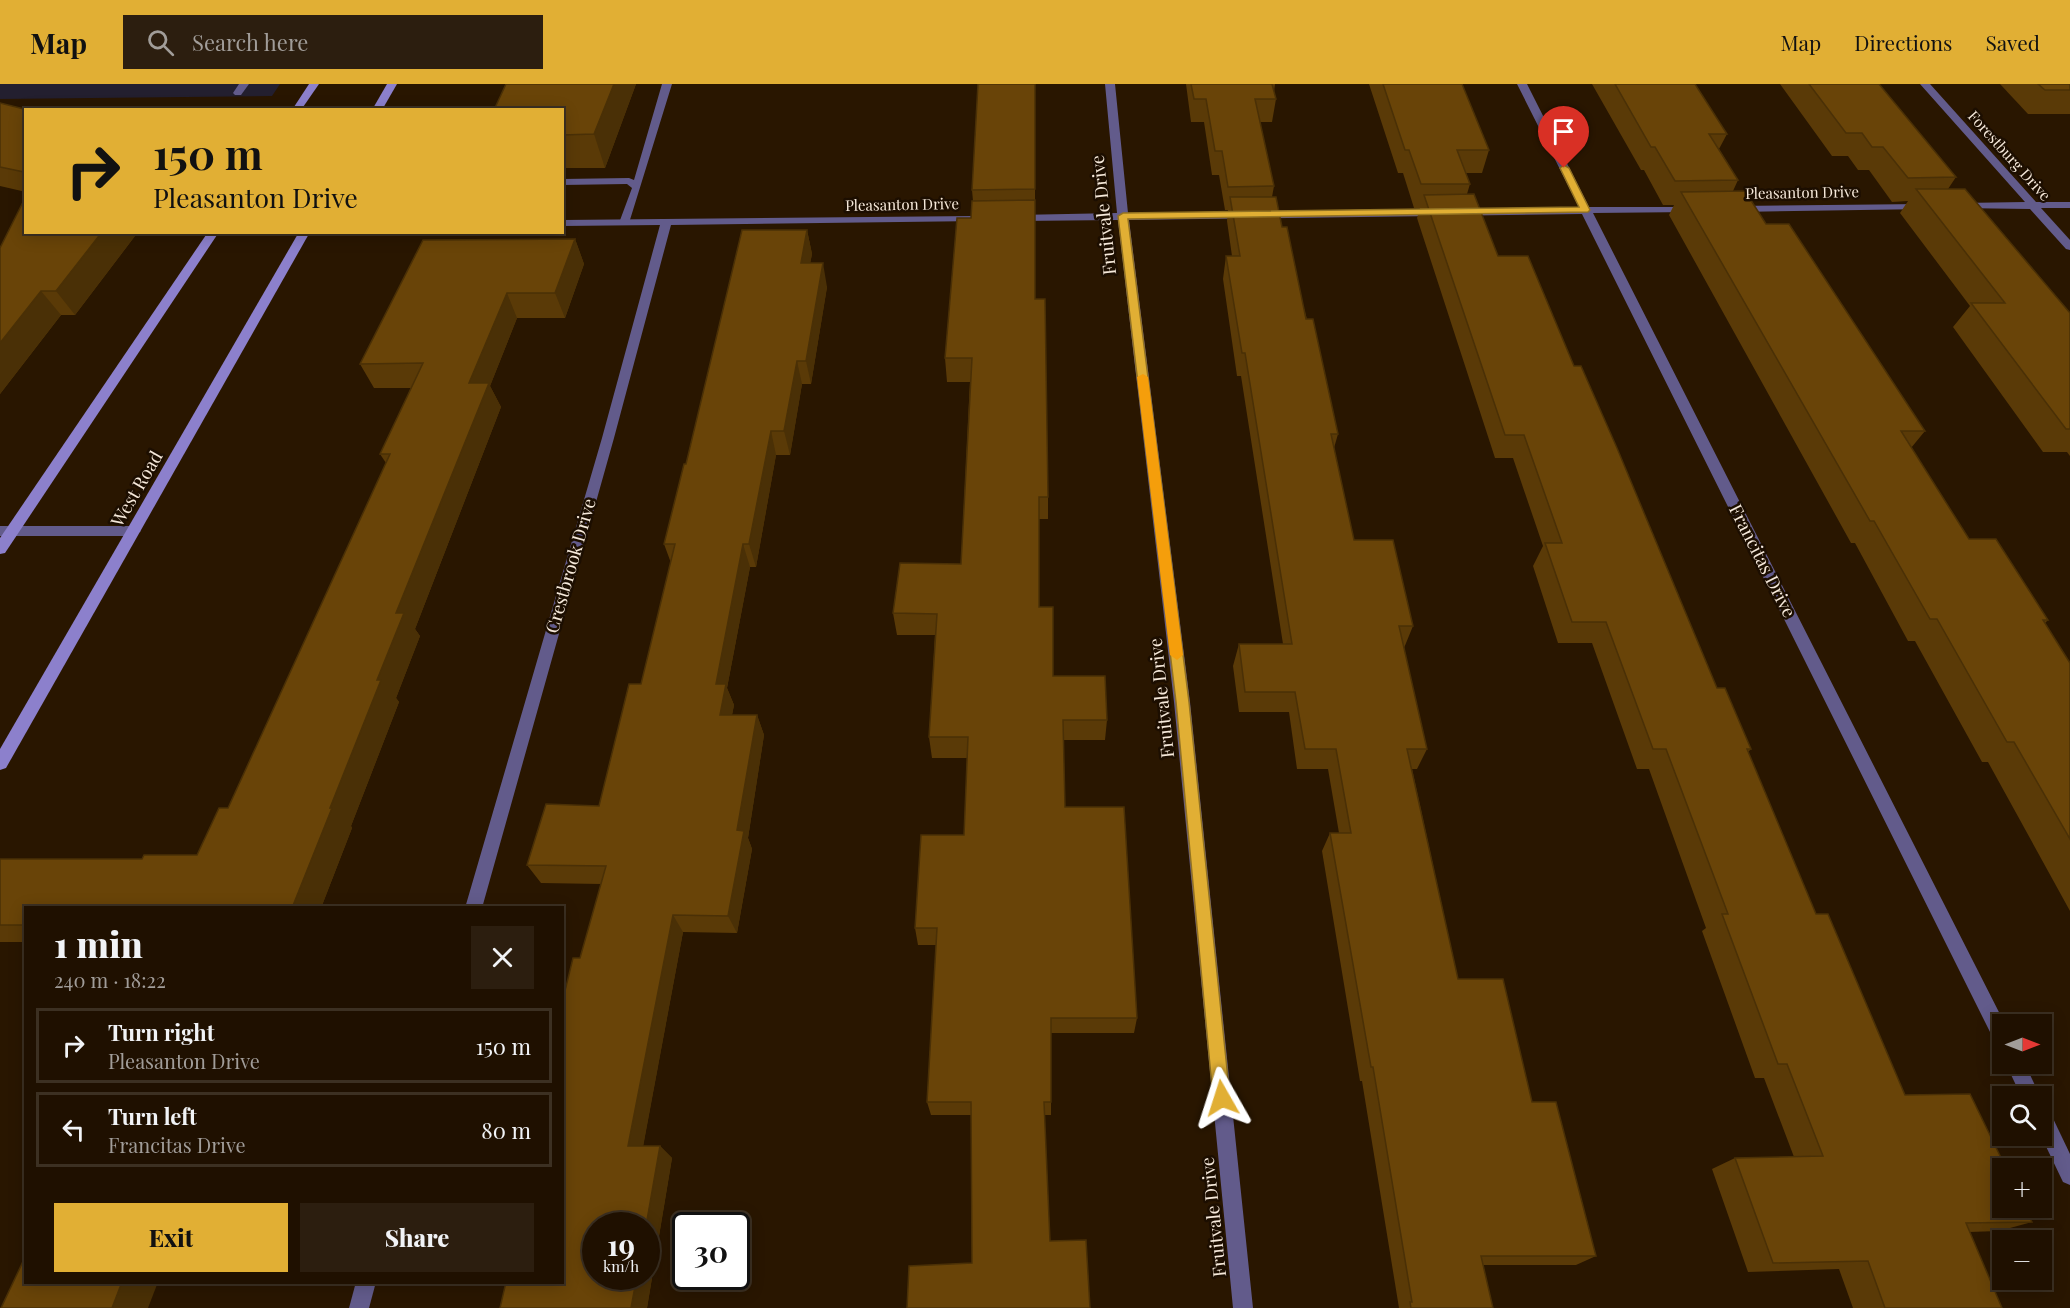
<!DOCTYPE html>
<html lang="en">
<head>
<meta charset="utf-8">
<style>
  body { margin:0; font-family:"Playfair Display",serif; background:#2c1e0f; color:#f1f3f6; height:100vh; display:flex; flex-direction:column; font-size:22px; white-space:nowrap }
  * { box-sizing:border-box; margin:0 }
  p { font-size:20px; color:#a19d99 }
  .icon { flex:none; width:33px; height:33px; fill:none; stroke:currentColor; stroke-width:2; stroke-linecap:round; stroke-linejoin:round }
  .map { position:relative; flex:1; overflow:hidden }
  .drawer { position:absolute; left:24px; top:822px; width:540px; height:378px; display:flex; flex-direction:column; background:#1f1000; border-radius:0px; box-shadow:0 3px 15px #0003,0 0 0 2px #3c3022 }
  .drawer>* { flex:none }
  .top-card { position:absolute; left:24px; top:24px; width:540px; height:126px; border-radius:0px; box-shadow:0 3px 15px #0003,0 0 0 2px #3c3022; background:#e1af34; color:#111; overflow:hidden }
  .needle { width:39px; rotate:90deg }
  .buttons { position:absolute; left:1992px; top:930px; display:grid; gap:12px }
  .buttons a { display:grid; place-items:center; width:60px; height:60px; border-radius:0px; background:#1f1000; box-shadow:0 3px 15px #0003,0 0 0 2px #3c3022; font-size:30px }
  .speed { position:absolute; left:582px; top:1128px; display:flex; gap:12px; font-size:30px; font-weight:700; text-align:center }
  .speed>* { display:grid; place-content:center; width:78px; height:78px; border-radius:50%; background:#1f1000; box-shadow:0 3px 15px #0003,0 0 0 2px #3c3022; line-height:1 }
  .speed small { font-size:15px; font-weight:400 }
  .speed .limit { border:3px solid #111; border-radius:9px; background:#fff; color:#111 }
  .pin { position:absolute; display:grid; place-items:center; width:51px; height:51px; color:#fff; margin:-62px -26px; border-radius:50% 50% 50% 0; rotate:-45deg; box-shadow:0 0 6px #0007 }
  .pin .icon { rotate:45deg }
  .me { position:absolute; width:66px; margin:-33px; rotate:354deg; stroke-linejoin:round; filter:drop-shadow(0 0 4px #0008) }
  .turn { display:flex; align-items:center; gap:21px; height:126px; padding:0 30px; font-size:27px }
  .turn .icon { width:78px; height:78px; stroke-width:2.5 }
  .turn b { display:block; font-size:42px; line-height:51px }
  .round { display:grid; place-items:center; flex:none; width:63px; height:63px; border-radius:0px; background:#2c1e0f }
  .head { display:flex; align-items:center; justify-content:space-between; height:102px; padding:0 30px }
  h1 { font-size:36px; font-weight:800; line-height:45px }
  .cta { display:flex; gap:12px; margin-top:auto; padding:12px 30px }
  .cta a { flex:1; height:69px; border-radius:0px; background:#e1af34; color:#111; font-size:24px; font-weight:800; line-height:69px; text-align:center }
  .cta a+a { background:#2c1e0f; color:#f1f3f6 }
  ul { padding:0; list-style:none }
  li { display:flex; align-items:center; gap:18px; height:75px; margin:0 12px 9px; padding:0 18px; border:3px solid #3c3022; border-radius:0px }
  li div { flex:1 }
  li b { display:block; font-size:22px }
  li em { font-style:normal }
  header { display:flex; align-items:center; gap:36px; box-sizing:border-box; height:84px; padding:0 30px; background:#e1af34; color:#111 }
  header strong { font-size:28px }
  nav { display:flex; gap:33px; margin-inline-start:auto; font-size:21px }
  .search { width:420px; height:54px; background:#2c1e0f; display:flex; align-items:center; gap:15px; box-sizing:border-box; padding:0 21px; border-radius:0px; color:#a19d99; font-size:22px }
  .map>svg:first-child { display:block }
  .commercial { fill:#231f2f }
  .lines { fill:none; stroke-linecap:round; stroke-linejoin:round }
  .service { fill:#625b8b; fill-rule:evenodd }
  .minor { fill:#625b8b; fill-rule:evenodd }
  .secondary { fill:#8c80cc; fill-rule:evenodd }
  .wall { fill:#5a3a07 }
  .shaded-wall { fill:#4a3006 }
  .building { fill:#694408; stroke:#4a3006; stroke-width:1.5 }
  .route { fill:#e1af34; stroke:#927222; stroke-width:1.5 }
  .slow { fill:#f59e0b }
  .labels { text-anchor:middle; stroke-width:5; stroke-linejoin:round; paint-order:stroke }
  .far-street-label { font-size:15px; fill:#f6e9da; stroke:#1c0e00 }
  .street-label { font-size:18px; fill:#f6e9da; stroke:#1c0e00 }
</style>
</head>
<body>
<header>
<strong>Map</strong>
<div class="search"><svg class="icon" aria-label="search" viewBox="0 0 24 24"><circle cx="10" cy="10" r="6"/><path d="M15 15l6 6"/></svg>Search here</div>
<nav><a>Map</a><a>Directions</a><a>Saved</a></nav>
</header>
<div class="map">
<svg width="2070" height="1224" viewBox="0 0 2070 1224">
  <rect width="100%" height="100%" fill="#291600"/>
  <polygon class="commercial" points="0,0 280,0 272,12 0,15"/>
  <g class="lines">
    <g class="service">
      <polygon points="239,0 249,0 241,11 235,11 233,9"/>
      <polygon points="662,0 672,0 629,139 628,141 620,141 619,139 632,104 627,100 562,101 562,95 629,94 634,96"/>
    </g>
    <g class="minor">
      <polygon points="1105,0 1115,0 1128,129 1579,123 1517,0 1527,0 1589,123 1696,123 1697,125 1692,128 1593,129 2005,940 2002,940 2002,963 1996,960 1582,130 1129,136 1190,618 1253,1224 1233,1224 1174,618 1118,136 1017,137 1012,134 1017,131 1117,129"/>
      <polygon points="1920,0 1930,0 2036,118 2070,118 2070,124 2041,124 2070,156 2070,166 2066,165 2030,125 1958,124 1958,120 1962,119 2025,118"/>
      <polygon points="1923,120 1928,123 1927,125 1737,128 1732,125 1737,122"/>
      <polygon points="975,132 979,133 979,137 671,141 614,354 482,824 465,824 602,354 660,141 562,142 562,136"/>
      <polygon points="0,442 134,442 141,447 134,452 0,452"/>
      <polygon points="2006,980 2025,980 2040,1012 2021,1012"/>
      <polygon points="2042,1024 2049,1026 2070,1070 2070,1101 2063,1098 2041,1052"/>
      <polygon points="356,1198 376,1198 369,1224 349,1224"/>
    </g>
    <g class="secondary">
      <polygon points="309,0 319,0 301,26 292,26"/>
      <polygon points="387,0 397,0 382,26 372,26"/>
      <polygon points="208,148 219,148 5,469 0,470 0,454"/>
      <polygon points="299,148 310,148 6,684 0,686 0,665"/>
    </g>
  </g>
  <g class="wall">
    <polygon points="506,0 636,0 605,84 562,84 562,26"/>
    <polygon points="1035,0 1035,215 1048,413 1048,435 1039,435 1039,523 1053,592 1107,636 1105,656 1063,656 1065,723 1137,934 1134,949 1051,949 1051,1031 1045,1031 972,1179 971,1031 931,1031 927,1018 936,861 918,861 915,844 964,751 967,674 932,674 929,653 935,551 897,551 893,529 961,480 970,298 947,298 945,274 971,134 973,117 972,106"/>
    <polygon points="1186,0 1275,0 1274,8 1276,15 1272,38 1260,38 1274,102 1272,113 1282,143 1338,350 1334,364 1354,456 1413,542 1404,564 1427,665 1417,685 1412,685 1458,895 1532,1018 1596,1172 1576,1181 1483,1181 1493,1224 1398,1224 1399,1224 1362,997 1360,997 1322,767 1330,749 1339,749 1328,685 1297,685 1289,628 1239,628 1233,582 1239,560 1283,560 1241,292 1237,292 1223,195 1226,172 1232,172 1227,137 1228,126 1225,126 1219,91 1212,91 1204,38 1191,38"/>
    <polygon points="1369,0 1462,0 1489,66 1482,89 1466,89 1470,100 1467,110 1498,172 1574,282 1717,604 1751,665 1748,668 1816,830 1905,1011 2032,1138 1999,1147 1969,1148 2002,1224 1853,1224 1839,1185 1748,1188 1712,1085 1735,1074 1794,1073 1764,994 1755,994 1702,847 1706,844 1649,685 1637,685 1592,559 1558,559 1533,482 1543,462 1513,374 1495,374 1417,134 1420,124 1414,124 1403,89 1398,89"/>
    <polygon points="1592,0 1695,0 1727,50 1719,65 1738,96 1733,107 1766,140 1925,347 1911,364 1969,455 2048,536 2045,539 2070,579 2070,827 1988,678 1982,678 1915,557 1908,557 1855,459 1851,459 1669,131 1674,121 1663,121 1644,86 1641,86"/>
    <polygon points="1780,0 1879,0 1956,93 1948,105 2070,229 2070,372 2067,368 2043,368 1953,243 1970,222 1900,129 1908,117 1892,118 1869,86 1858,86 1848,72 1832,72"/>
    <polygon points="2000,0 2070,0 2070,30 2028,30"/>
    <polygon points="0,19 26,26 26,108 0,102"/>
    <polygon points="807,146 812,170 810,179 827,203 811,300 802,300 790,371 776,371 756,483 750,483 727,604 734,621 732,631 757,631 764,651 748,754 752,765 737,849 683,848 643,1062 660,1062 672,1074 647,1224 500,1224 562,1198 580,874 601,800 541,799 527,781 599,722 641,600 671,479 664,460 686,380"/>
    <polygon points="26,148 138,148 75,231 61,231 0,310 0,164"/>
    <polygon points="575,155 584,180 565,234 517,234 490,302 501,323 415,545 420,552 396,614 399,618 351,742 352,744 321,824 26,824 26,858 0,858 0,775 142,775 197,771 228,724 386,379 380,370 411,304 374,304 360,280"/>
  </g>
  <g class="shaded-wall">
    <polygon points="614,0 636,0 605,84 594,50"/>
    <polygon points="807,146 812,170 806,203 801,179"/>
    <polygon points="102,148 138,148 75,231 56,207"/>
    <polygon points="575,155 584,180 565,234 555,209"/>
    <polygon points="823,179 827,203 811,300 806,277"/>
    <polygon points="41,207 61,231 0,310 0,259"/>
    <polygon points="507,209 517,234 490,302 501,323 415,545 420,552 396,614 399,618 351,742 352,744 321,824 292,824 330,724 377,596 396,529 469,299"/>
    <polygon points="797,277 802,300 790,371 784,347"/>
    <polygon points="771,347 776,371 756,483 749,460"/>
    <polygon points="743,460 750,483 727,604 734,621 728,651 720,631 716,600"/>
    <polygon points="757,631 764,651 748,754 752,765 737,849 728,832 737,746"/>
    <polygon points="673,831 683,848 641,1074 628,1062"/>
    <polygon points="660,1062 672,1074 647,1224 631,1224 637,1192 646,1192 646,1142"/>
    <polygon points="122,1198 158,1198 148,1224 112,1224"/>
  </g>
  <g class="building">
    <polygon points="506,0 614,0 594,50 562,51 562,26 494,26"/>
    <polygon points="978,0 1035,0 1035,105 972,106"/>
    <polygon points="1191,0 1272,0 1276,15 1255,15 1274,102 1228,103 1222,67 1215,67 1206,15 1194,15"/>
    <polygon points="1383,0 1462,0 1489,66 1457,66 1470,100 1421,100 1409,66 1405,66"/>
    <polygon points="1615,0 1695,0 1727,50 1709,50 1738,96 1675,97 1655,63 1651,63"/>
    <polygon points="1809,0 1879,0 1956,93 1908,94 1883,63 1872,63 1862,49 1846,49"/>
    <polygon points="2038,0 2070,0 2070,6 2045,6"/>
    <polygon points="0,19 28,26 26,26 26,88 24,88 0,83"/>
    <polygon points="1916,105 1965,105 2070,229 2070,345 2066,345 1971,219 2005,219"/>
    <polygon points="1745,107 1766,140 1789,140 1925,347 1901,347 1969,455 1996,455 2048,536 2043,536 2070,579 2070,755 2014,658 2007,658 1937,535 1930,535 1874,437 1870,437 1681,108"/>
    <polygon points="1474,110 1498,172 1528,172 1574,282 1581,282 1617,364 1717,604 1725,604 1751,665 1747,665 1816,830 1828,830 1905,1011 1970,1010 2006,1084 2002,1084 2002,1124 2025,1124 2032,1138 1966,1139 2002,1224 1885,1224 1868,1177 1773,1179 1735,1074 1823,1072 1787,980 1778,980 1722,830 1728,830 1666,665 1653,665 1606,538 1572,538 1545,459 1562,459 1524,351 1505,351 1424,111"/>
    <polygon points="26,112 26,148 102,148 56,207 41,207 0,259 0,164"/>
    <polygon points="1230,113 1276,113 1282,143 1287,143 1306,235 1313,235 1338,350 1331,350 1354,456 1393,456 1413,542 1399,542 1427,665 1407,665 1458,895 1503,895 1532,1018 1556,1018 1596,1172 1481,1172 1493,1224 1411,1224 1410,1218 1412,1218 1373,983 1371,983 1330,749 1351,749 1336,665 1305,665 1295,608 1245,608 1239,560 1292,560 1245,269 1242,269 1226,172 1240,172"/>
    <polygon points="1035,116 1035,215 1045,215 1048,413 1039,413 1039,523 1053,523 1053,592 1105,592 1107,636 1063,636 1065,723 1124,723 1137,934 1051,934 1051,1018 1044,1018 1050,1157 1086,1156 1090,1224 907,1224 909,1182 972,1179 971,1018 927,1018 937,844 915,844 921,751 964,751 968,653 929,653 937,530 893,529 900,479 961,480 972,274 945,274 957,134 971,134 972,117"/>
    <polygon points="742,146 807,146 801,179 823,179 806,277 797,277 784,347 771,347 749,460 743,460 716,600 726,600 720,631 757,631 737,746 744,747 728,832 673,831 628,1062 660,1062 646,1142 596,1142 596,1192 637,1192 631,1224 500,1224 506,1198 562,1198 562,919 573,874 580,874 606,782 527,781 546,720 599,722 629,600 641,600 675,460 664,460 684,380 686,380"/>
    <polygon points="575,155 555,209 507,209 469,299 489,299 396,529 404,529 377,596 381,596 330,724 332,724 292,824 26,824 26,841 0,841 0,775 142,775 144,771 197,771 219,724 228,724 390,370 380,370 423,279 360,280 423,156"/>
    <polygon points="26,1171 26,1198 122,1198 112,1224 1,1224"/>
  </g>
  <polygon class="route" points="1564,81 1569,84 1590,126 1588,128 1128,135 1189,618 1230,1014 1228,1020 1222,1023 1216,1020 1213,1014 1176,618 1118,132 1123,129 1579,123 1560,84"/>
  <polygon class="slow" points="1143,290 1148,293 1183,571 1177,576 1170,571 1137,293"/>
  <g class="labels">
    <g class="far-street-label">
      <text transform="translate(2009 72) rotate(48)" y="5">Forestburg Drive</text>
      <text transform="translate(1802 109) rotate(-1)" y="5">Pleasanton Drive</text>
      <text transform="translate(902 121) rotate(-1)" y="5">Pleasanton Drive</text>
    </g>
    <g class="street-label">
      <text transform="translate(1104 131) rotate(-96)" y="6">Fruitvale Drive</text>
      <text transform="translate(137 405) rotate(-60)" y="6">West Road</text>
      <text transform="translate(1762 477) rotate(63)" y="6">Francitas Drive</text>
      <text transform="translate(571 482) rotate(-74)" y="6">Crestbrook Drive</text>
      <text transform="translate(1162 614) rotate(-96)" y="6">Fruitvale Drive</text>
      <text transform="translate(1214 1133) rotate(-96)" y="6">Fruitvale Drive</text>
    </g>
  </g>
</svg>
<div class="buttons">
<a><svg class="needle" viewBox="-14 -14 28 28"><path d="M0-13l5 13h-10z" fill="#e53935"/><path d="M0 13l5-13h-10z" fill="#a19d99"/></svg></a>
<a><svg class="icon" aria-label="search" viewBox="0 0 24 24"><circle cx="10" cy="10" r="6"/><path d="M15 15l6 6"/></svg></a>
<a>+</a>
<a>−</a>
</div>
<div class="speed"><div>19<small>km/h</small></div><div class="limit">30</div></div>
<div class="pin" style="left:1564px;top:84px;background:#d93025"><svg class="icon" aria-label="arrive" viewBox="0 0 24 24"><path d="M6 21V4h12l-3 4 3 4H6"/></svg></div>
<svg class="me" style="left:1222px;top:1014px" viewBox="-20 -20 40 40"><path d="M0-17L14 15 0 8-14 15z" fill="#e1af34" stroke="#fff" stroke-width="4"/></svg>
<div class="top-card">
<div class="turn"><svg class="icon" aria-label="right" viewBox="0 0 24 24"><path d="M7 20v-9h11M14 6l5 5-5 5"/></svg><div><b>150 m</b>Pleasanton Drive</div></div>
</div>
<section class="drawer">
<div class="head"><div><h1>1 min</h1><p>240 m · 18:22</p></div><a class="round"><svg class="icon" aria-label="close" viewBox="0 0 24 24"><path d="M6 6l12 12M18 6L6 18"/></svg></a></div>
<ul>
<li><svg class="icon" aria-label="right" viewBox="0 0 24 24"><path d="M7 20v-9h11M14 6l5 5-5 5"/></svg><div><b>Turn right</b><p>Pleasanton Drive</p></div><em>150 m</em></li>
<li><svg class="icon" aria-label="left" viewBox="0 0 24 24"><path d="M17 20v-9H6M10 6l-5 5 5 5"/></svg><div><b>Turn left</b><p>Francitas Drive</p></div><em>80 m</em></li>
</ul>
<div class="cta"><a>Exit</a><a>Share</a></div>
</section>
</div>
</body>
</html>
